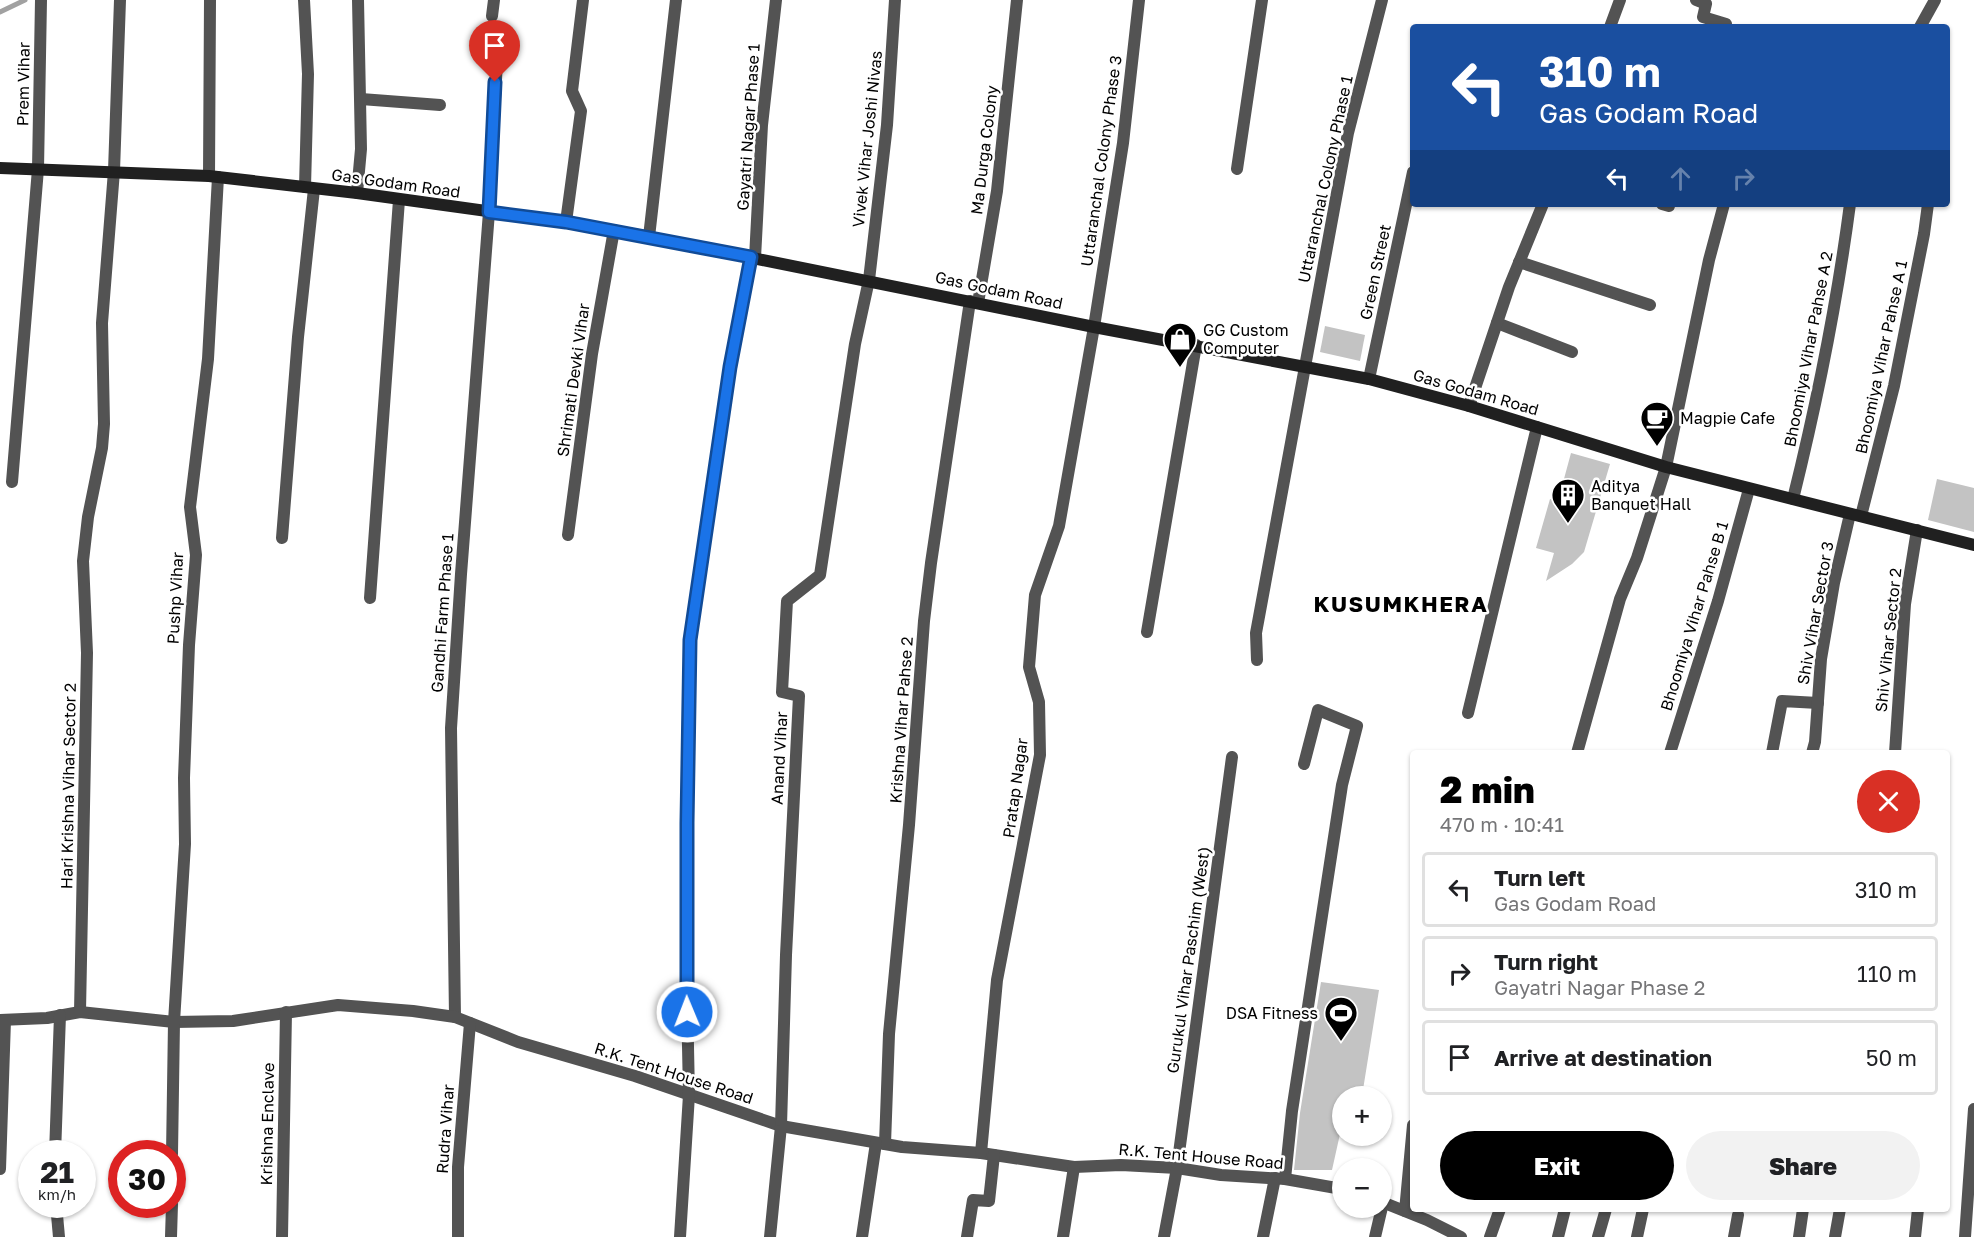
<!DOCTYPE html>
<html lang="en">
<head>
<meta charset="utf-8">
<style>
  body { margin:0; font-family:"Golos Text",sans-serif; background:#f2f2f2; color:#202124; height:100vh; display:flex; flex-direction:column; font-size:22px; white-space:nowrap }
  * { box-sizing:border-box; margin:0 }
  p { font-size:20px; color:#757577 }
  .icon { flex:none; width:33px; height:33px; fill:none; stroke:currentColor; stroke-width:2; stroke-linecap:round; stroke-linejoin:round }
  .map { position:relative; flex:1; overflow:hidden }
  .drawer { position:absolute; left:1410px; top:750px; width:540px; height:462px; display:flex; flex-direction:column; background:#fff; border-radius:6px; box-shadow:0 2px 4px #0004 }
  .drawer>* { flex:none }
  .hud { position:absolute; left:1410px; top:24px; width:540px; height:183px; border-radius:6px; box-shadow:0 2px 4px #0004; background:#1a4fa0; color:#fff; overflow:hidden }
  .buttons { position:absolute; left:1332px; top:1086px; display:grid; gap:12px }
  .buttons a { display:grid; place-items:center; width:60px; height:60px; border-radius:50%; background:#fff; box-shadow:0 2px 4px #0004; font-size:30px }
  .speed { position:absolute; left:18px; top:1140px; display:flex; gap:12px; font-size:30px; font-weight:700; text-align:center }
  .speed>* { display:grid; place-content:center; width:78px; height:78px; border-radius:50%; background:#fff; box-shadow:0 2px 4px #0004; line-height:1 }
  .speed small { font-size:15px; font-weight:400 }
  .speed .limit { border:9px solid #d22; background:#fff; color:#111 }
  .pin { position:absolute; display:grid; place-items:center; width:51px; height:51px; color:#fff; margin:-62px -26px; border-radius:50% 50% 50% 0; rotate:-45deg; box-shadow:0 0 6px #0007 }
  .pin .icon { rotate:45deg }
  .me { position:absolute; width:66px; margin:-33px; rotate:359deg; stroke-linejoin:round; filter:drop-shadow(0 0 4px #0008) }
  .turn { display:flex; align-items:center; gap:21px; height:126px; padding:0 30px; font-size:27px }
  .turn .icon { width:78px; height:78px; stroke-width:2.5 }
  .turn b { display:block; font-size:42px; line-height:51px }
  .lanes { display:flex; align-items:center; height:57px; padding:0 30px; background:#0003; justify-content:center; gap:30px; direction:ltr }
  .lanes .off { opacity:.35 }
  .round { display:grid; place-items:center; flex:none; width:63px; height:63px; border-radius:32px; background:#f2f2f2 }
  .head { display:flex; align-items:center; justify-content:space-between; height:102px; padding:0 30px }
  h1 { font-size:36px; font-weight:800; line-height:45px; color:#000 }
  .button { display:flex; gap:12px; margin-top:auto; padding:12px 30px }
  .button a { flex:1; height:69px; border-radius:36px; background:#000; color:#fff; font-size:24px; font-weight:800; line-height:69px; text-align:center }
  .button a+a { background:#f2f2f2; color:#202124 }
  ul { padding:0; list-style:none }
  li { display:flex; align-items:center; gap:18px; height:75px; margin:0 12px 9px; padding:0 18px; border:3px solid #e0e0e0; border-radius:6px }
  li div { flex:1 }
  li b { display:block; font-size:22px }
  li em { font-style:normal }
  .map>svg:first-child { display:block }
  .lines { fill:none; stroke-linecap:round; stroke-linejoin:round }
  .stream { stroke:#a1a1a1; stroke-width:5 }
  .building { fill:#c3c3c3 }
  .street { stroke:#535353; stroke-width:12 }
  .secondary { stroke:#202020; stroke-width:12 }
  .route-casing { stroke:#114b97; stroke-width:15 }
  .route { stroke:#1a73e8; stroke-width:10 }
  .labels { text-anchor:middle; stroke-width:5; stroke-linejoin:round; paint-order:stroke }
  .street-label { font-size:16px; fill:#000; stroke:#fff }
  .poi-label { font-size:16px; fill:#000; stroke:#fff; text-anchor:start }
  .district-label { font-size:22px; font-weight:bold; letter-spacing:1.5px; fill:#000; stroke:#fff }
</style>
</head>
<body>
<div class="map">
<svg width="1974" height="1237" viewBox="0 0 1974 1237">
  <rect width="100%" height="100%" fill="#fff"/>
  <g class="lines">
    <polyline class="stream" points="0,12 25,0"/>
  </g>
  <g class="building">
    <polygon points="1325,326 1365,335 1360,361 1320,352"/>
    <polygon points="1571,453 1610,464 1584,552 1572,564 1546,581 1554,553 1536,548 1550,499 1558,501"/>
    <polygon points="1937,479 1974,488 1974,532 1928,520"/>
    <polygon points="1321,982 1379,990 1362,1096 1342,1096 1342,1134 1340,1134 1332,1170 1294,1170 1300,1113"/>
  </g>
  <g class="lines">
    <g class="street">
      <polyline points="304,0 308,74 305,187"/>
      <polyline points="1696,0 1706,4 1703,17 1726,24"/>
      <polyline points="492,16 494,0"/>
      <polyline points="1610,27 1620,0"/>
      <polyline points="1920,27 1935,0"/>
      <polyline points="361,99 440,105"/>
      <polyline points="1237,169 1262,0"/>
      <polyline points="209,176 210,0"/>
      <polyline points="357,193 361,149 358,0"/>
      <polyline points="1662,204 1669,206"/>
      <polyline points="566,222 581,111 572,91 583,0"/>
      <polyline points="649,237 676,0"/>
      <polyline points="755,258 762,125 776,0"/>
      <polyline points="1519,262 1650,305"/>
      <polyline points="978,303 997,191 1017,0"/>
      <polyline points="1497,323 1572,352"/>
      <polyline points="1369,379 1413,172"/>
      <polyline points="1469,406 1509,287 1543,204"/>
      <polyline points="12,482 38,169 41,0"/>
      <path d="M 1793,499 C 1817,402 1837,303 1850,204"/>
      <polyline points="1861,516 1894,386 1924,234 1928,204"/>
      <polyline points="568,535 592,354 614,230"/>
      <polyline points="282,538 298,337 314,189"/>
      <polyline points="370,598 399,200"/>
      <polyline points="1147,632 1196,345"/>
      <polyline points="1257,660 1256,633 1348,133 1382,0"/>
      <polyline points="1468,713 1537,427"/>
      <polyline points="1577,753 1620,599 1637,558 1666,467 1709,260 1724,204"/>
      <polyline points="1670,753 1718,601 1749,489"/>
      <polyline points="1772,753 1782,701 1818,703"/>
      <polyline points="1812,753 1815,742 1821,659 1834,583 1850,514"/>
      <polyline points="1895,753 1905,604 1917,530"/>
      <polyline points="80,1012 87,653 83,561 88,517 102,448 104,424 102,323 114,171 120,0"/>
      <polyline points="455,1017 451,728 461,574 489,212 497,61"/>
      <polyline points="0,1020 47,1018 80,1012 174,1022 233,1021 338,1005 413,1011 455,1017 518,1042 635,1076 781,1126 902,1147 981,1153 1074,1167 1121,1165 1177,1168 1221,1175 1285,1179 1342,1189"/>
      <polyline points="885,1144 889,1034 909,825 924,621 931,563 970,301"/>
      <polyline points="981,1153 997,980 1040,755 1039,702 1029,667 1035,595 1059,526 1094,327 1123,143 1139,0"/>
      <polyline points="55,1154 60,1015"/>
      <polyline points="172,1154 174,1022 185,844 184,778 189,645 196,555 190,507 208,359 218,177"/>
      <polyline points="0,1169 5,1020"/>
      <polyline points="1285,1179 1292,1111 1342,785 1357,726 1318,710 1304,764"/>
      <polyline points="1382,1202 1427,1220 1461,1237"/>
      <polyline points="56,1204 59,1237"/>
      <polyline points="1405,1211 1413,1125"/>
      <polyline points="171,1237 172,1204"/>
      <polyline points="282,1237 286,1012"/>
      <polyline points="458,1237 458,1167 470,1023"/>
      <polyline points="680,1237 689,1095 686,949 690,640 730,367 751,257"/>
      <polyline points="770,1237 781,1126 786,955 799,696 782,692 787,601 820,575 855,344 869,280 887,125 895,0"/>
      <polyline points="862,1237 876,1143"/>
      <polyline points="967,1237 973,1200 989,1201 994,1155"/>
      <polyline points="1063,1237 1074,1167"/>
      <polyline points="1164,1237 1177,1168 1232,757"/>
      <polyline points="1263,1237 1275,1178"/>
      <polyline points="1375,1237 1383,1203"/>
      <polyline points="1490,1237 1500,1209"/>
      <polyline points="1558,1237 1565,1209"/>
      <polyline points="1598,1237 1606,1209"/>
      <polyline points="1637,1237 1643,1209"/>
      <polyline points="1734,1237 1738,1215"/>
      <polyline points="1799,1237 1803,1209"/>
      <polyline points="1835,1237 1840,1209"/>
      <polyline points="1915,1237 1918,1209"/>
      <polyline points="1965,1237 1974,1109"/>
    </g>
    <polyline class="secondary" points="0,168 209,176 357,193 566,222 649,237 1094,327 1369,379 1469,406 1666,467 1974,545"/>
  </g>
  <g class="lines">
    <defs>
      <polyline id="route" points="495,82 489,212 566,222 751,257 730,367 690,640 687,823 687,1012"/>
    </defs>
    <use href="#route" class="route-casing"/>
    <use href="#route" class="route"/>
  </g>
  <defs>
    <symbol id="shop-pin" viewBox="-11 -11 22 30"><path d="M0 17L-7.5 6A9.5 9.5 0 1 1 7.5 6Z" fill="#000" stroke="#fff"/><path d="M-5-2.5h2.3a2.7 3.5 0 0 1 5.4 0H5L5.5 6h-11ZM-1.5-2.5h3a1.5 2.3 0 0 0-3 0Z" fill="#fff"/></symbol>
    <symbol id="cafe-pin" viewBox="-11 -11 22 30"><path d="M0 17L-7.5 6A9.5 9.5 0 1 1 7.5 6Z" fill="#000" stroke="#fff"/><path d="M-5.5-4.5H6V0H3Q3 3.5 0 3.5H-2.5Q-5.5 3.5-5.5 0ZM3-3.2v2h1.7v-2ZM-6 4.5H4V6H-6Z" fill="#fff"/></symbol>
    <symbol id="building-pin" viewBox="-11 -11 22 30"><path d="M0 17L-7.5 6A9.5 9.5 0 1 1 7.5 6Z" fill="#000" stroke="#fff"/><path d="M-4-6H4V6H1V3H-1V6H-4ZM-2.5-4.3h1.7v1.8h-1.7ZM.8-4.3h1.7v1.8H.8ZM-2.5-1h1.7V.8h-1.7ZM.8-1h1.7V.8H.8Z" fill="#fff"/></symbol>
    <symbol id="stadium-pin" viewBox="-11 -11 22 30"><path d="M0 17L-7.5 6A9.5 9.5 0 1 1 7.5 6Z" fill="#000" stroke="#fff"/><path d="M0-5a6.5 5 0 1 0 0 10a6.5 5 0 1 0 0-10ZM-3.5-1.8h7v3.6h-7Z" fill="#fff"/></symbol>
  </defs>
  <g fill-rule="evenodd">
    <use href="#shop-pin" x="1161" y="320" width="38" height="52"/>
    <use href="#cafe-pin" x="1638" y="399" width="38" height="52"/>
    <use href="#building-pin" x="1549" y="476" width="38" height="52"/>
    <use href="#stadium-pin" x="1322" y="994" width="38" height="52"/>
  </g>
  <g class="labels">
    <g class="street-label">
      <text transform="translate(23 84) rotate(-89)" y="6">Prem Vihar</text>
      <text transform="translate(748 127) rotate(-86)" y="6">Gayatri Nagar Phase 1</text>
      <text transform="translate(867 139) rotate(-84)" y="6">Vivek Vihar Joshi Nivas</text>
      <text transform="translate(984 150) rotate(-83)" y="6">Ma Durga Colony</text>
      <text transform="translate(1101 161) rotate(-82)" y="6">Uttaranchal Colony Phase 3</text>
      <text transform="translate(1325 179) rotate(-78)" y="6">Uttaranchal Colony Phase 1</text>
      <text transform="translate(396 183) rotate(8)" y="6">Gas Godam Road</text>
      <text transform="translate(1375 272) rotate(-78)" y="6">Green Street</text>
      <text transform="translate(999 290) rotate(12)" y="6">Gas Godam Road</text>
      <text transform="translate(1808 349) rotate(-79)" y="6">Bhoomiya Vihar Pahse A 2</text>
      <text transform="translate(1881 357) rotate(-78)" y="6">Bhoomiya Vihar Pahse A 1</text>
      <text transform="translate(573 380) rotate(-82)" y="6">Shrimati Devki Vihar</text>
      <text transform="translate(1476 392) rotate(16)" y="6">Gas Godam Road</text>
      <text transform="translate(175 598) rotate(-87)" y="6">Pushp Vihar</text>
      <text transform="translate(442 613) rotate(-86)" y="6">Gandhi Farm Phase 1</text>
      <text transform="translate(1815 613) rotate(-80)" y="6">Shiv Vihar Sector 3</text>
      <text transform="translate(1694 616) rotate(-73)" y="6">Bhoomiya Vihar Pahse B 1</text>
      <text transform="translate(1888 640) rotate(-84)" y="6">Shiv Vihar Sector 2</text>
      <text transform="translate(901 720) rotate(-86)" y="6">Krishna Vihar Pahse 2</text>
      <text transform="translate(779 758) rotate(-87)" y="6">Anand Vihar</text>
      <text transform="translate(68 786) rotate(-89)" y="6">Hari Krishna Vihar Sector 2</text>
      <text transform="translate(1015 788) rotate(-82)" y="6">Pratap Nagar</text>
      <text transform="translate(1188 960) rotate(-82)" y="6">Gurukul Vihar Paschim (West)</text>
      <text transform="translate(674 1073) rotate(18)" y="6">R.K. Tent House Road</text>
      <text transform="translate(267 1124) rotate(-89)" y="6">Krishna Enclave</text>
      <text transform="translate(445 1129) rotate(-86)" y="6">Rudra Vihar</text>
      <text transform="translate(1201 1156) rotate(5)" y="6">R.K. Tent House Road</text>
    </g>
    <g class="poi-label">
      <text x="1203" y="336">GG Custom<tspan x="1203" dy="18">Computer</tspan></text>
      <text x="1680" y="424">Magpie Cafe</text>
      <text x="1591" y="492">Aditya<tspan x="1591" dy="18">Banquet Hall</tspan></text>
      <text x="1318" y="1019" text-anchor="end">DSA Fitness</text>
    </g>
    <g class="district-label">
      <text x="1401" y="612">KUSUMKHERA</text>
    </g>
  </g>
</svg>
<div class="buttons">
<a>+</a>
<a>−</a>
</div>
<div class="speed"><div>21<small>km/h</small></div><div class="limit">30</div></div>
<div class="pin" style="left:495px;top:82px;background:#d93025"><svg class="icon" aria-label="arrive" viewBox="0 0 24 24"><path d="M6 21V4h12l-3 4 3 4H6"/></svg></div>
<svg class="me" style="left:687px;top:1012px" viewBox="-20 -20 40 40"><circle r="17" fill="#1a73e8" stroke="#fff" stroke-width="3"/><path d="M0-11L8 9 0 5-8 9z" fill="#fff"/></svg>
<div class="hud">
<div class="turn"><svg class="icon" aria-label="left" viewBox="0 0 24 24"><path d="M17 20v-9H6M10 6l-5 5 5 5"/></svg><div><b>310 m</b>Gas Godam Road</div></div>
<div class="lanes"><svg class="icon" aria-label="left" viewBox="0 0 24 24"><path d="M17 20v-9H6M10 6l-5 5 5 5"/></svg><svg class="icon off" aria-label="ahead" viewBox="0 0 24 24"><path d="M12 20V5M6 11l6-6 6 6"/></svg><svg class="icon off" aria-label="right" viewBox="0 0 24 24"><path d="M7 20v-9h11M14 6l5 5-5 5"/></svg></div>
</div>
<section class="drawer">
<div class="head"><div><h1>2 min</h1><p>470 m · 10:41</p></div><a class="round" style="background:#d93025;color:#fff"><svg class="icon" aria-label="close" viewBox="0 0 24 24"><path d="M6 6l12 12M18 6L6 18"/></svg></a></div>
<ul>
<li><svg class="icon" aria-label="left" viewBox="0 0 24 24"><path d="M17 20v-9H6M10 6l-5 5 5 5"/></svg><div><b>Turn left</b><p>Gas Godam Road</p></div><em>310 m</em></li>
<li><svg class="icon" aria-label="right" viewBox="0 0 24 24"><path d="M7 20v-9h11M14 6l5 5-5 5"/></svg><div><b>Turn right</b><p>Gayatri Nagar Phase 2</p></div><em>110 m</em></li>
<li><svg class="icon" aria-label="arrive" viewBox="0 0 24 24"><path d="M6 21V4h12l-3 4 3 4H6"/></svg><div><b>Arrive at destination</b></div><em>50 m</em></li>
</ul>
<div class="button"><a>Exit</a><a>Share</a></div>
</section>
</div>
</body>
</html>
